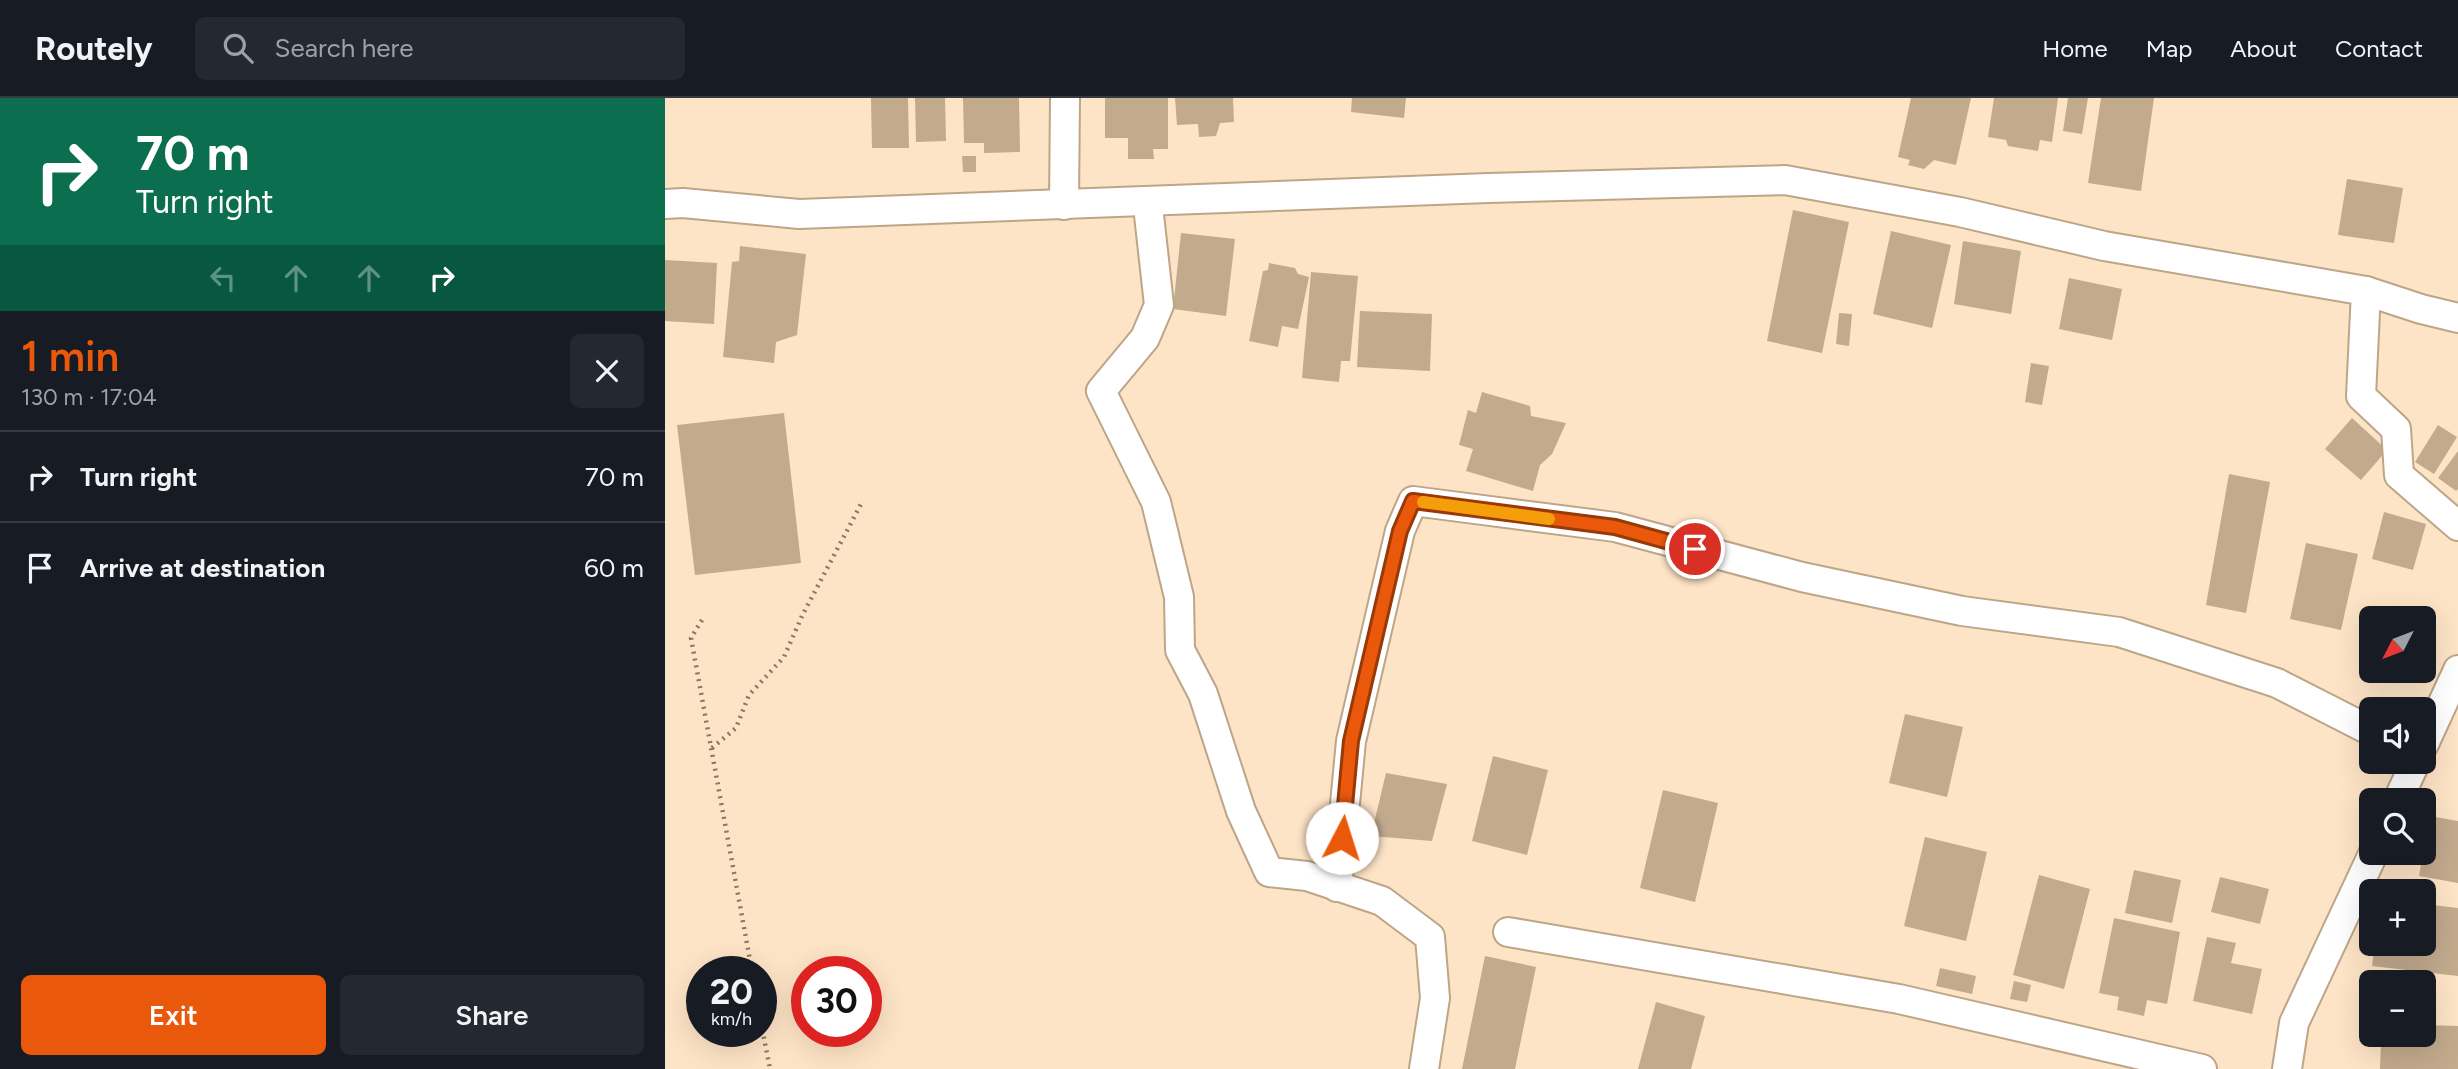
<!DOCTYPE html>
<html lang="en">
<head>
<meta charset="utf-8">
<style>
  body { margin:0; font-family:Figtree,sans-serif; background:#242831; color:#f1f3f6; height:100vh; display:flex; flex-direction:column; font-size:26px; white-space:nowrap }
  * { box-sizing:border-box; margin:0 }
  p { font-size:23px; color:#9ea1a6 }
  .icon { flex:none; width:38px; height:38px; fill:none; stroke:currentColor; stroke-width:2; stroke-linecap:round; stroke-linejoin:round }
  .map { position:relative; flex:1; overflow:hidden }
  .side { display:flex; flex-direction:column; background:#171b24; width:665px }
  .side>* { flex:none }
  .top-card { background:#0b6e4f; color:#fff; overflow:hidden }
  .needle { width:46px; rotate:228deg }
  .controls { position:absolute; left:1694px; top:508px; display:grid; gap:14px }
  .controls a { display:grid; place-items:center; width:77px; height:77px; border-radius:10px; background:#171b24; box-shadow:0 7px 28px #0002; font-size:35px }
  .speed { position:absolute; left:21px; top:858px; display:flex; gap:14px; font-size:35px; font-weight:700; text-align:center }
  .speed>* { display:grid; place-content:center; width:91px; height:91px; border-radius:50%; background:#171b24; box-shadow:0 7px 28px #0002; line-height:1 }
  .speed small { font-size:18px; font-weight:400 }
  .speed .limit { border:10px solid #d22; background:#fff; color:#111 }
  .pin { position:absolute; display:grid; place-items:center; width:60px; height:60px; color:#fff; margin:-30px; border:4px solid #fff; border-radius:50%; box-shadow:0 2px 7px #0007 }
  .me { position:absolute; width:77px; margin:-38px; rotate:5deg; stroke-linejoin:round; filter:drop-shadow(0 0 5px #0008) }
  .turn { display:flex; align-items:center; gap:24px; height:147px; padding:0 21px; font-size:32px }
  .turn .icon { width:91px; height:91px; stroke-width:2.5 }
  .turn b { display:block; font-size:49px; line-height:60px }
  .lanes { display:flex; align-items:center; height:66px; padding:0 21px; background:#0003; justify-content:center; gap:35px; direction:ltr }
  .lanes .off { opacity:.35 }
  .round { display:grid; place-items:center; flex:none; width:74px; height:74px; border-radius:10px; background:#242831 }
  .overview { display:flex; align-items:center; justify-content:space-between; height:119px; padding:0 21px }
  h1 { font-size:42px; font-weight:600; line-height:52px; color:#ea580c }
  .action { display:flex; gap:14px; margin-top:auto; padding:14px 21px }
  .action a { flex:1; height:80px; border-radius:10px; background:#ea580c; color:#fff; font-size:28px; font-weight:600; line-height:80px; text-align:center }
  .action a+a { background:#242831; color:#f1f3f6 }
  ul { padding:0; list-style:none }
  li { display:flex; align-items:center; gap:21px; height:91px; padding:0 21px; border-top:2px solid #363941 }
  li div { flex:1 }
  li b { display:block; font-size:26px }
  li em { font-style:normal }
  header { display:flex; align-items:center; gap:42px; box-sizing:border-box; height:98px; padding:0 35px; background:#171b24; border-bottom:2px solid #363941 }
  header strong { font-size:33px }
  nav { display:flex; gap:38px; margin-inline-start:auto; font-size:24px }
  .search { width:490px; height:63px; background:#242831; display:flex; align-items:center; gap:18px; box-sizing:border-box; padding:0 24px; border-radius:10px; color:#9ea1a6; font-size:26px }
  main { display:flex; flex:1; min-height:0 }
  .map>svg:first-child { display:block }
  .building { fill:#c2aa8d }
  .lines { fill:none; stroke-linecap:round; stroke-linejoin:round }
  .minor-casing { stroke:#bda588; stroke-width:32 }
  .path { stroke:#887763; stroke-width:4.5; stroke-dasharray:2 5; stroke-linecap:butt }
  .minor { stroke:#fff; stroke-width:28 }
  .route-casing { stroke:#983908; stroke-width:18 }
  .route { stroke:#ea580c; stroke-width:12 }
  .slow { stroke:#f59e0b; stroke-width:12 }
</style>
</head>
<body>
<header>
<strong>Routely</strong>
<div class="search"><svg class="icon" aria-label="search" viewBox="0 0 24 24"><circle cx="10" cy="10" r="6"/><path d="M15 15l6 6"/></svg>Search here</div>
<nav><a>Home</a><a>Map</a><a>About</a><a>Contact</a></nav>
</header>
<main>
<section class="side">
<div class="top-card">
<div class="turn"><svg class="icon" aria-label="right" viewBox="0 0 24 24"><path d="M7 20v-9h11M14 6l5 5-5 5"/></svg><div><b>70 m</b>Turn right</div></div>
<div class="lanes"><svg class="icon off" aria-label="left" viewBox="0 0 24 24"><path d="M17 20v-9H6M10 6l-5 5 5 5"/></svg><svg class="icon off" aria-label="ahead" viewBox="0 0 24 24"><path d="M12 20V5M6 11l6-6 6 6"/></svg><svg class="icon off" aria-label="ahead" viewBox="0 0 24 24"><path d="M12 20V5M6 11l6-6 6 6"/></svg><svg class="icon" aria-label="right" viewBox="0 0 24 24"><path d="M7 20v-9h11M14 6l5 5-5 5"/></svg></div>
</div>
<div class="overview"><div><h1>1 min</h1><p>130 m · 17:04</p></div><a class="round"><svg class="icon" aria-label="close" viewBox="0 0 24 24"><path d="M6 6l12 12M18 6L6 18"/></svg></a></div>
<ul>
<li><svg class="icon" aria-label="right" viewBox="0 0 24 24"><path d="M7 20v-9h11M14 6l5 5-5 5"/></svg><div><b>Turn right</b></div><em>70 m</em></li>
<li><svg class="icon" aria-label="arrive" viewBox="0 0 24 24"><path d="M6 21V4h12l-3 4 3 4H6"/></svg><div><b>Arrive at destination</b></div><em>60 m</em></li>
</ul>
<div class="action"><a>Exit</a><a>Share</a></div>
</section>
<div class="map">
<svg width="1793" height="971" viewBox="0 0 1793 971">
  <rect width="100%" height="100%" fill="#fee4c6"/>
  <g class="building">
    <polygon points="206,0 243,0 244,50 207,50"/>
    <polygon points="250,0 280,0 281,43 251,44"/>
    <polygon points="298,0 354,0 355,54 319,55 319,45 299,45"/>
    <polygon points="440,0 503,0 503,51 488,51 489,61 463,61 463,40 440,40"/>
    <polygon points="510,0 568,0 569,24 555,25 551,38 534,39 533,26 512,27"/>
    <polygon points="687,0 741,0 739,20 686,14"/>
    <polygon points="1246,0 1306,0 1291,67 1269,62 1259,71 1243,67 1245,62 1233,59"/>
    <polygon points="1329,0 1393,0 1387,44 1375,42 1373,53 1343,48 1341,42 1323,39"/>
    <polygon points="1403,0 1423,0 1417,36 1398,33"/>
    <polygon points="1436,0 1489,0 1476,93 1423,85"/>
    <polygon points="297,58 311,58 311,74 298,74"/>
    <polygon points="1682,81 1738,90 1729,145 1673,137"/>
    <polygon points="1128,112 1184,124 1157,255 1102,243"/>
    <polygon points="1226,133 1286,147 1267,230 1208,216"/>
    <polygon points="516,135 570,141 561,218 508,211"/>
    <polygon points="1298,143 1356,153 1346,216 1289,206"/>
    <polygon points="75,148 141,156 132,237 111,244 109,265 58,259 67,164 74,163"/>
    <polygon points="0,162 52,165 49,226 0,223"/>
    <polygon points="604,165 630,170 633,176 644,179 633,231 617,228 613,249 584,243 598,173 603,172"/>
    <polygon points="646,174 693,178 685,263 676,263 674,284 637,280"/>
    <polygon points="1404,180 1457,191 1447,242 1394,231"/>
    <polygon points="695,213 767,216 765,273 692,269"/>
    <polygon points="1174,215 1187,216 1184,248 1171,246"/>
    <polygon points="1366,265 1384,268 1377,307 1360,304"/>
    <polygon points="817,294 865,308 866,318 901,325 887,356 875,367 868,393 801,373 808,351 794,347 803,312 811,315"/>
    <polygon points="119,315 136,465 30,477 12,327"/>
    <polygon points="1687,320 1722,352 1696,382 1660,351"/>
    <polygon points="1773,327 1792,339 1769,376 1750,364"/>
    <polygon points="1793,353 1793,391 1791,393 1773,380"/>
    <polygon points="1564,376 1605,384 1581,515 1541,507"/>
    <polygon points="1719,414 1761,426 1748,472 1707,461"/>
    <polygon points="1641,445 1693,456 1676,532 1625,521"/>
    <polygon points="1240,616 1298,629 1282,699 1224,685"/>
    <polygon points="828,658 883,672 862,757 807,743"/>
    <polygon points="721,675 782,686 767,743 706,738"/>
    <polygon points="998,692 1053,705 1030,804 975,790"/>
    <polygon points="1764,718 1793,723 1793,785 1754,778"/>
    <polygon points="1260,739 1322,754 1301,843 1239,828"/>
    <polygon points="1469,772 1516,782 1507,825 1460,815"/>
    <polygon points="1374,777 1425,791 1399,891 1348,877"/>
    <polygon points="1555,779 1604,791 1595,826 1546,814"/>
    <polygon points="1759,806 1793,810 1793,878 1707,868 1710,845 1759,845"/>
    <polygon points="1449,820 1515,834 1502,906 1482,902 1479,918 1452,912 1454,899 1434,895"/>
    <polygon points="1542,839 1571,845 1566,865 1597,871 1587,916 1528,903"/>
    <polygon points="820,858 871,869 850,971 797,971"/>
    <polygon points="1275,870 1311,878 1307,896 1271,888"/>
    <polygon points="1349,883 1366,887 1362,904 1345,901"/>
    <polygon points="991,904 1040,918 1026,971 973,971"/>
    <polygon points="1759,927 1793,928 1793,971 1715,971 1716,944 1758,946"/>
  </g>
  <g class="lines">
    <defs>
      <g id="minor">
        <polyline points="0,106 18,105 134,116 823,90 1120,82 1295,114 1439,148 1701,193 1756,211 1793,220"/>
        <polyline points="399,107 400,0"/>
        <polyline points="484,117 494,207 480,240 436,293 491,404 514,499 515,552 538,596 576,713 604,774 642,778 717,803 765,839 770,900 759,971"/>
        <polyline points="1701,193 1696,298 1731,331 1734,377 1793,428"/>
        <polyline points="1759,646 1793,572"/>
        <polyline points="1733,702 1751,663"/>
        <polyline points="672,789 686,643 735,433 748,403 950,429 1137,479 1297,513 1454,534 1612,585 1706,633"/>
        <polyline points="843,834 1234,901 1537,971"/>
        <polyline points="1622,971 1629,925 1709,754"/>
      </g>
    </defs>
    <use href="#minor" class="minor-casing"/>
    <g class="path">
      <polyline points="37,522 26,540 87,873"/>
      <polyline points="47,650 71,630 84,597 119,559 137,518 196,406"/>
      <polyline points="96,925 105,971"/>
    </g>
    <use href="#minor" class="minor"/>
  </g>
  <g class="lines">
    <defs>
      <polyline id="route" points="677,740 686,643 735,433 748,403 950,429 1030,451"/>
    </defs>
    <use href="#route" class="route-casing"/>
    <use href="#route" class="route"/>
    <polyline class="slow" points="758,404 884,421"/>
  </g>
</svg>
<div class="controls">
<a><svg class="needle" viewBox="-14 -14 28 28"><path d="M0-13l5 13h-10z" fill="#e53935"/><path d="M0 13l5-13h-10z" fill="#9ea1a6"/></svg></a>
<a><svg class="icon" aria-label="sound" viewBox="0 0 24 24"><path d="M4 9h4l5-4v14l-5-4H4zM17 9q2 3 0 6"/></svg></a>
<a><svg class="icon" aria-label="search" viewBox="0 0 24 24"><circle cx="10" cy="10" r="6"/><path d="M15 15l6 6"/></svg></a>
<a>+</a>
<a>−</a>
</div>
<div class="speed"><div>20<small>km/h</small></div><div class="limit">30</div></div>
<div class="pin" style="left:1030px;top:451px;background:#d93025"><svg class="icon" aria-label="arrive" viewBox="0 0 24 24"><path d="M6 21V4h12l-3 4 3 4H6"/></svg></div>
<svg class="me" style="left:677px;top:740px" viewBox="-20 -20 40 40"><circle r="19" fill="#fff"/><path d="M0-13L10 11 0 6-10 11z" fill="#ea580c"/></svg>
</div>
</main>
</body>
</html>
